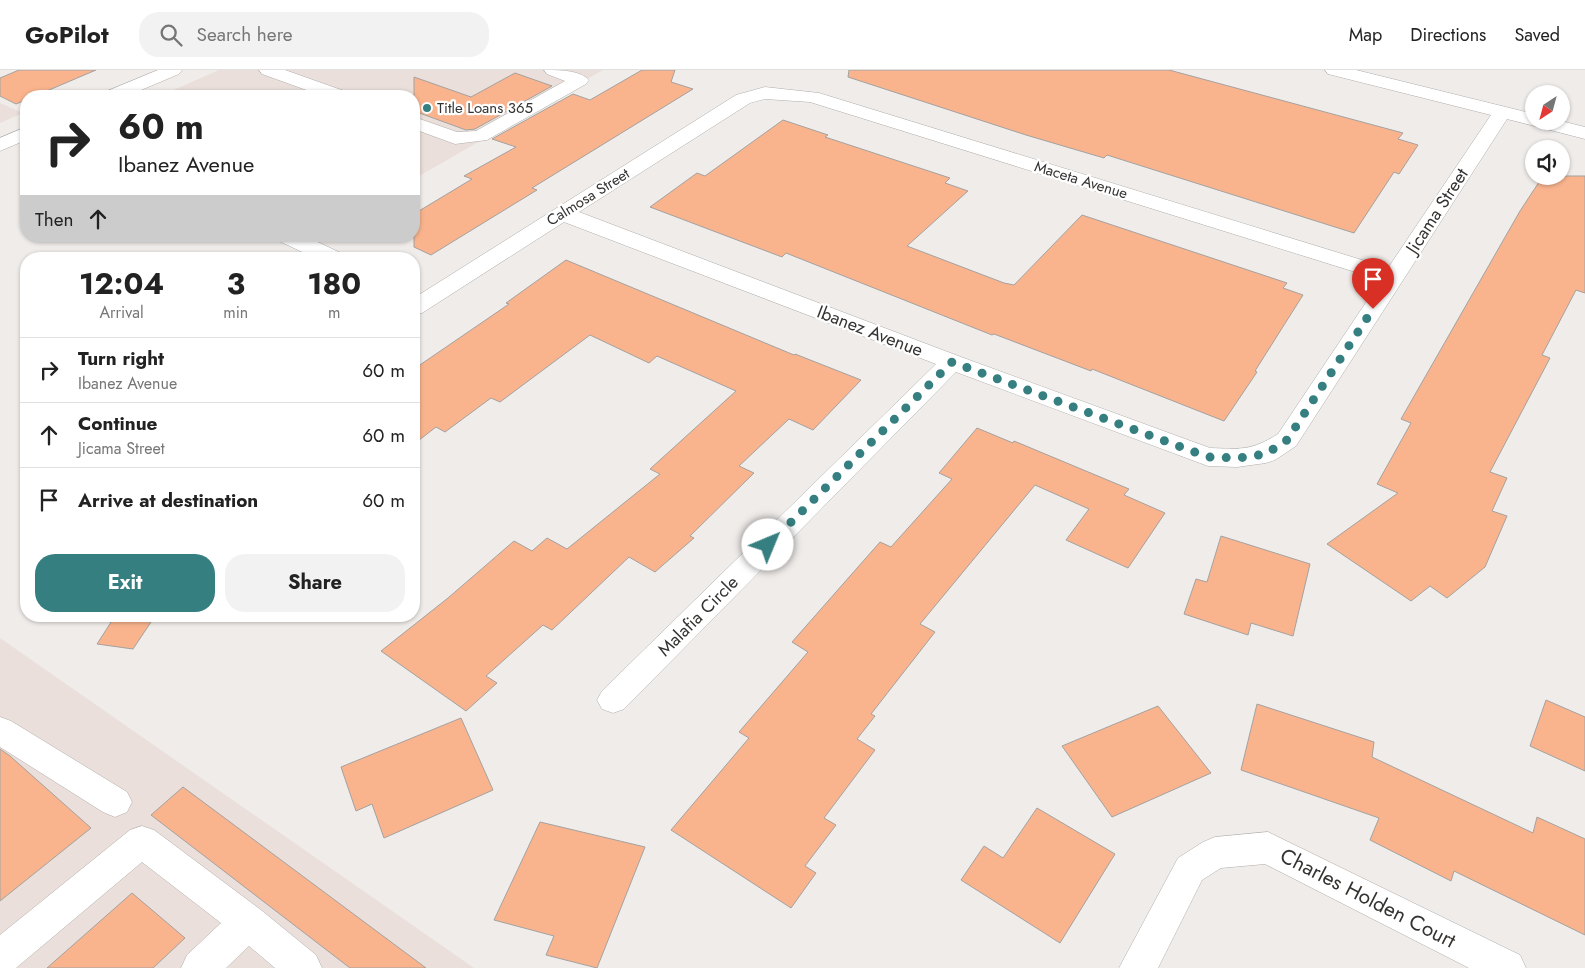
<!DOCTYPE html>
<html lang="en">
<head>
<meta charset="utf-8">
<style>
  body { margin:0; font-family:Jost,sans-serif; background:#f2f2f2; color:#222; height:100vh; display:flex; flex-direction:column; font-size:19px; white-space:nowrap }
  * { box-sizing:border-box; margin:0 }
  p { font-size:16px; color:#767676 }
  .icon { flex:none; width:28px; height:28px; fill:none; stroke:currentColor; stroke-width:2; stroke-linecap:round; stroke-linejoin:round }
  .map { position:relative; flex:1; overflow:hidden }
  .sheet { position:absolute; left:20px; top:182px; width:400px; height:370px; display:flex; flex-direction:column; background:#fff; border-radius:20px; box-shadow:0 1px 4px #0004 }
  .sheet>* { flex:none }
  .banner { position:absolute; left:20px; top:20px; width:400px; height:152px; border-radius:20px; box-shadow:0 1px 4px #0004; background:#fff; color:#222; overflow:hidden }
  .needle { width:32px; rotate:216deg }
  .controls { position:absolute; left:1525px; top:15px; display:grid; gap:10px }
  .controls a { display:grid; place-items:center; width:45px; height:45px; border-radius:50%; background:#fff; box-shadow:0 1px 4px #0004; font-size:25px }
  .pin { position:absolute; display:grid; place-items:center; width:42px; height:42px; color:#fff; margin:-51px -21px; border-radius:50% 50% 50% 0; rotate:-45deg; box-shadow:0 0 5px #0007 }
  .pin .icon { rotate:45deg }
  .me { position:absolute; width:55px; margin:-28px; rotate:45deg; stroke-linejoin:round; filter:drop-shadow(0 0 4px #0008) }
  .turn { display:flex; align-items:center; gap:18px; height:105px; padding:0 15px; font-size:22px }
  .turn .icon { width:65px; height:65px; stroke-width:2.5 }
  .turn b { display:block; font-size:35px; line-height:42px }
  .then { display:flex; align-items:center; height:48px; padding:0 15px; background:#0003; gap:10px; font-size:19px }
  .eta { display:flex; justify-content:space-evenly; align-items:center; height:85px; text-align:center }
  .eta b { font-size:30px; font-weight:700; line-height:35px }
  .cta { display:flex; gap:10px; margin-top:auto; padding:10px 15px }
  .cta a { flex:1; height:58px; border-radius:20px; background:#367f80; color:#fff; font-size:20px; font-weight:700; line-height:58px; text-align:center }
  .cta a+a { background:#f2f2f2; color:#222 }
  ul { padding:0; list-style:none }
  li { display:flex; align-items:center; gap:15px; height:65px; padding:0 15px; border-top:1px solid #e0e0e0 }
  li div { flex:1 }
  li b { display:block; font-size:19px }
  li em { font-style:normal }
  header { display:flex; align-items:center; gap:30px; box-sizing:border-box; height:70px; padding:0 25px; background:#fff; border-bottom:1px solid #e0e0e0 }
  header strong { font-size:24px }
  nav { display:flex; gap:28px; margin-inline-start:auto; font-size:18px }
  .search { width:350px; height:45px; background:#f2f2f2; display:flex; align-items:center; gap:12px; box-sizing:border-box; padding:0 18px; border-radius:20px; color:#767676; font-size:19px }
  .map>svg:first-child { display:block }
  .built { fill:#eadfda }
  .building { fill:#f9b48e; stroke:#a4a19f }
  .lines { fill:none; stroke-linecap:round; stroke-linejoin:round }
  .minor-casing { stroke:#b0adab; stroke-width:1 }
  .minor { fill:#fff; fill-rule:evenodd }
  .route { stroke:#367f80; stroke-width:9; stroke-dasharray:0 16.2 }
  .poi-dot { fill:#367f80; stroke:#fff; stroke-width:2 }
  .labels { text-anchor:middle; stroke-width:4.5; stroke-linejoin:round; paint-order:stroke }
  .far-poi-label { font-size:15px; fill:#343332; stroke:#fff; text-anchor:start }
  .far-street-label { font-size:15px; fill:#343332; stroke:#fff }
  .street-label { font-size:18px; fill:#343332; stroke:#fff }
  .near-street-label { font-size:21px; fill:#343332; stroke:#fff }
</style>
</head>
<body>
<header>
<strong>GoPilot</strong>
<div class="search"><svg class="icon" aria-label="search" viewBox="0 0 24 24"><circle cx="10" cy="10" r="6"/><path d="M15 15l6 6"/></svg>Search here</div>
<nav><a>Map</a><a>Directions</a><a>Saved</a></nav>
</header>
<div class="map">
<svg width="1585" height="898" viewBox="0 0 1585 898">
  <rect width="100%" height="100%" fill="#f0ecea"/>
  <g class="built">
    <polygon points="219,0 603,0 414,109 414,26 160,26"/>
    <polygon points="0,33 23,43 0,53"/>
    <polygon points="0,568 474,898 0,898"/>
  </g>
  <g class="building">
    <polygon points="19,0 96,0 35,26 26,26 26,30 16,34 0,26 0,8"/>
    <polygon points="642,0 675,0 671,12 693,19 532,118 537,120 431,185 414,177 414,144 472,109 464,106 516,77 492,69 573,24 590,30"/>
    <polygon points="849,0 1169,0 1403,63 1398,69 1418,75 1399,104 1394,102 1354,163 1107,85 1104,88 1026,65 848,7"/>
    <polygon points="515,3 552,16 475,59 466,60 414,41 414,7 471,27"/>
    <polygon points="783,50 828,65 825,67 950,108 945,113 968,121 907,176 1004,213 1014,215 1082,145 1287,213 1283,218 1303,225 1255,301 1257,302 1224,351 1092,299 1091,301 994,264 992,265 786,183 782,187 650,137 697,103 705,106"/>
    <polygon points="1543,106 1585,106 1585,223 1576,220 1542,285 1550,288 1490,402 1507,408 1492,441 1507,446 1485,497 1447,528 1430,516 1411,531 1327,474 1398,423 1377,414 1411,353 1401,349 1520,141"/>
    <polygon points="566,190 794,285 795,284 861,310 813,360 789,349 739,396 754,403 690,466 694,468 655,502 629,487 552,560 543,555 486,606 497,613 466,641 381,581 448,528 514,471 532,481 547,468 567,479 660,404 650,399 736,321 657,286 649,293 590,265 500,332 491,328 445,362 436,357 414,374 414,299 509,234 506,233"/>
    <polygon points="977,358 1013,373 1014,371 1129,419 1124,425 1165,443 1128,498 1066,470 1089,439 1035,415 920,554 935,562 871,644 875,646 857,669 875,680 824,748 836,755 805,796 816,803 791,838 671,760 749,668 739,662 808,582 792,572 880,472 891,477 952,409 939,403"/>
    <polygon points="1221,466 1310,494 1293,566 1251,553 1248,565 1184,544 1196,509 1207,512"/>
    <polygon points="115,546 155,546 133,579 97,574"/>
    <polygon points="1546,630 1585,647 1585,701 1530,676"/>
    <polygon points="1257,634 1374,672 1372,687 1533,763 1537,747 1585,769 1585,865 1454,801 1451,811 1370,770 1379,748 1241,700"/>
    <polygon points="1158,636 1211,703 1112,747 1062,676"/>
    <polygon points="461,648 493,720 384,768 372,734 356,741 341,697"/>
    <polygon points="0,679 10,686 91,758 0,831"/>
    <polygon points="183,717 426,898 350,898 151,745"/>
    <polygon points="1037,738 1115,784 1060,873 961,810 984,776 1003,788"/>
    <polygon points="540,752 645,777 597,898 546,885 554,866 494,850"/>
    <polygon points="132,823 185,868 153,898 47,898"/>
  </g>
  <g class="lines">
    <defs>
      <g id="minor">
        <polygon points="158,0 182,0 179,4 127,26 103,26 105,22"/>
        <polygon points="259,0 285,0 347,22 349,26 323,26 262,4"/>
        <path d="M 544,0 C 558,0 580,0 589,10 L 586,14 L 487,70 L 455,74 L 414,59 L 414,47 L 457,62 L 476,61 L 565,11 L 547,4 Z"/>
        <path d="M 1325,0 L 1356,0 L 1534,44 L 1534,51 L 1561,51 L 1585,57 L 1585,69 L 1507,49 L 1296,376 L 1275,390 L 1266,393 L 1237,397 L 1208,396 L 956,302 L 624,639 L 613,643 L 602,639 L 597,630 L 602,621 L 936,294 L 564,152 L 422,243 L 414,245 L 414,228 L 736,25 L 765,17 L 819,23 L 1388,198 L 1491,45 L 1328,4 ZM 765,29 L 810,32 L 1381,210 L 1278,364 C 1251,381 1241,379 1210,378 L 961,287 L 579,142 L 750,33 Z"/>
        <polygon points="26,57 26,70 0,81 0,68"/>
        <polygon points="276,166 305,166 343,184 346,189 317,189 279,171"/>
        <polygon points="0,647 11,651 127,722 132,732 127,742 115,747 103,742 0,677"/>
        <polygon points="142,756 154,760 261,840 316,885 322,898 275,898 249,876 226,898 181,898 187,885 221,853 142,792 16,898 0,898 0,865 130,760"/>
        <polygon points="1268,762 1520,885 1526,898 1469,898 1265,794 1221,798 1202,810 1158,898 1119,898 1178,788 1203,772 1215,767"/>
      </g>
    </defs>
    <use href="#minor" class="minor-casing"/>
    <use href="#minor" class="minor"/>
  </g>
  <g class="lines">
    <polyline class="route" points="768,475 952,292 1208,387 1238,388 1266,384 1287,370 1373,239"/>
  </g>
  <circle class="poi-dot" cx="427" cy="38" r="5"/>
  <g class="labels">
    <g class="far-poi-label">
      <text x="437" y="43">Title Loans 365</text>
    </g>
    <g class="far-street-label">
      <text transform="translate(1081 110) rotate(17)" y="5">Maceta Avenue</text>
      <text transform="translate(588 127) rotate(-32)" y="5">Calmosa Street</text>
    </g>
    <g class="street-label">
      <text transform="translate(1437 141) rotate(-57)" y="6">Jicama Street</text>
      <text transform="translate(870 261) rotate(21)" y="6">Ibanez Avenue</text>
      <text transform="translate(698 546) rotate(-45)" y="6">Malafia Circle</text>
    </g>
    <g class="near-street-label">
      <text transform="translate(1368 828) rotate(27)" y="7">Charles Holden Court</text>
    </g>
  </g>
</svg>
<div class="controls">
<a><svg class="needle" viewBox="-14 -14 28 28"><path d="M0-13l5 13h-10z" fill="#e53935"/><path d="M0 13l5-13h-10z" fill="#767676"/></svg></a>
<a><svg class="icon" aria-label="sound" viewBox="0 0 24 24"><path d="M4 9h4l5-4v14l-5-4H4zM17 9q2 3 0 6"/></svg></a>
</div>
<div class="pin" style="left:1373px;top:239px;background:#d93025"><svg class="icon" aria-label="arrive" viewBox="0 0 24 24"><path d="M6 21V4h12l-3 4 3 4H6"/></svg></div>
<svg class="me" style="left:768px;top:475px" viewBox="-20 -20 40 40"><circle r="19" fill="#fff"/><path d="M0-13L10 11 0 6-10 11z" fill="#367f80"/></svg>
<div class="banner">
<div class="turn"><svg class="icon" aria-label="right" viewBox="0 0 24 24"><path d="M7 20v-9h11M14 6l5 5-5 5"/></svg><div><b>60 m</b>Ibanez Avenue</div></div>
<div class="then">Then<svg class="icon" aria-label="ahead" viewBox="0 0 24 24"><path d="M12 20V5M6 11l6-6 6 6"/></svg></div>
</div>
<section class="sheet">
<div class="eta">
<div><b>12:04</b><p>Arrival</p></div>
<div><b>3</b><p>min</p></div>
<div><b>180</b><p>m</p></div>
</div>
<ul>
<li><svg class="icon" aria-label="right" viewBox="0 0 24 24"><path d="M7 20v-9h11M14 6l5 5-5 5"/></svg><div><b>Turn right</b><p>Ibanez Avenue</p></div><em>60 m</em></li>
<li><svg class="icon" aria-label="ahead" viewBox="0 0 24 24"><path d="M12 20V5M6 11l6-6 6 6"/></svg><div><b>Continue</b><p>Jicama Street</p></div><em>60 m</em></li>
<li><svg class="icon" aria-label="arrive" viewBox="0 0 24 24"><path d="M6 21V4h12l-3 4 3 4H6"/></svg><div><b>Arrive at destination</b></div><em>60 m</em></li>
</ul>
<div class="cta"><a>Exit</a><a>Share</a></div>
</section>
</div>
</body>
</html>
